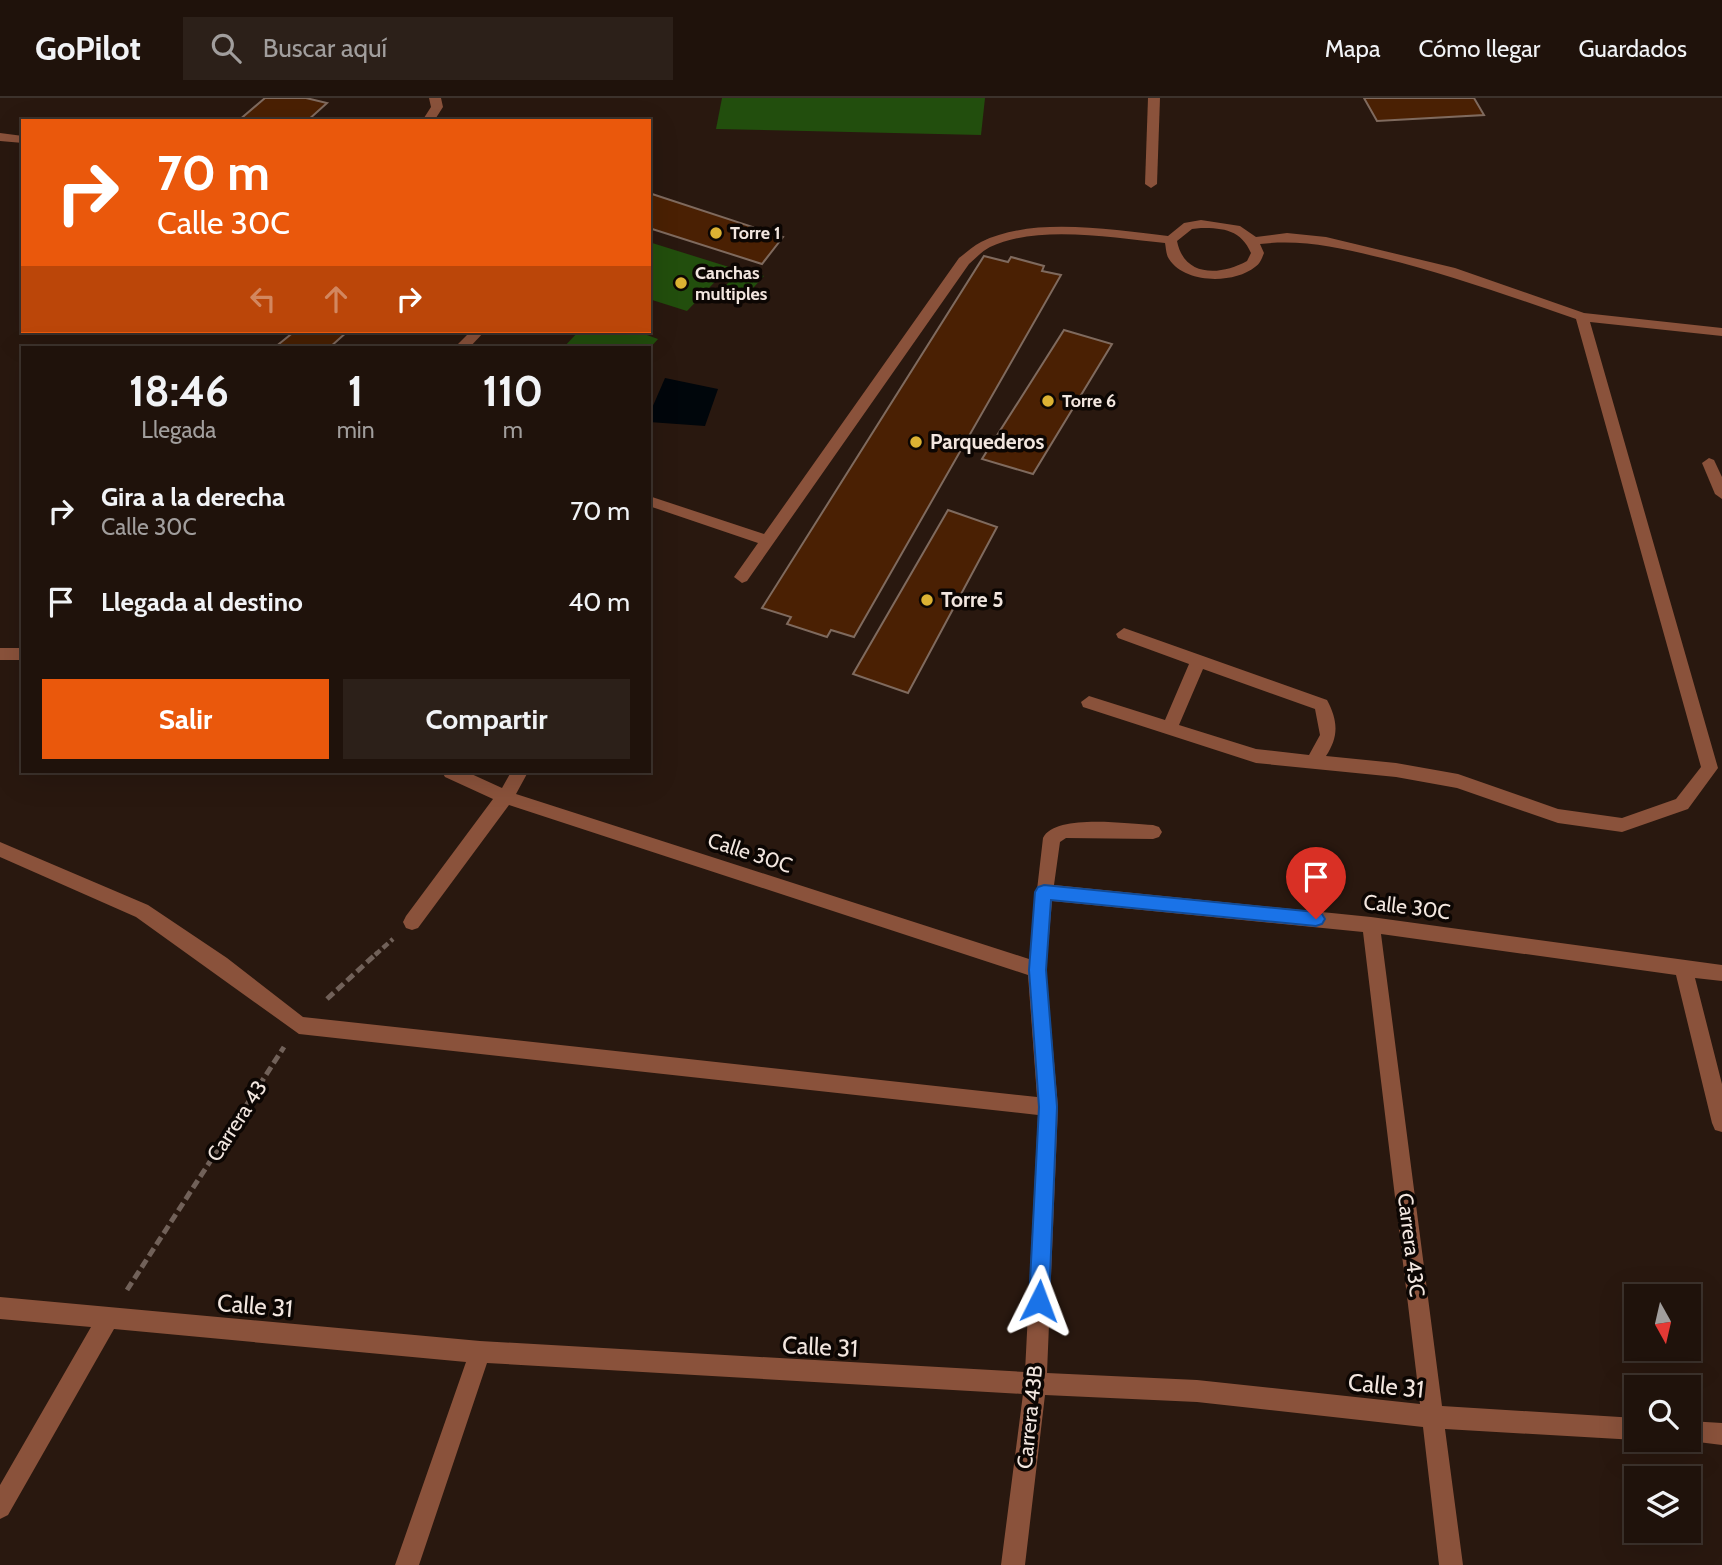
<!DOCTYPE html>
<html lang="es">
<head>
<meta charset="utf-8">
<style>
  body { margin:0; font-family:Cabin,sans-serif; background:#2c2019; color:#f1f3f6; height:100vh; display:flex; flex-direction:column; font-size:26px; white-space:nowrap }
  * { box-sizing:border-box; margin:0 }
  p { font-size:23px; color:#a19e9d }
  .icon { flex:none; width:38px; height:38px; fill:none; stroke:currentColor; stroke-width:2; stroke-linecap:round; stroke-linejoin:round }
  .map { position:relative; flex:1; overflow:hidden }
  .panel { position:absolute; left:21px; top:248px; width:630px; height:427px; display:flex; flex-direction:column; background:#1f120b; border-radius:0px; box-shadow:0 7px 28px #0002,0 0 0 2px #3c322c }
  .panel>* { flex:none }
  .hud { position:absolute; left:21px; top:21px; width:630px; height:214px; border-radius:0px; box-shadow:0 7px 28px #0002,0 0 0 2px #3c322c; background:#ea580c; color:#fff; overflow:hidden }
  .needle { width:46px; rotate:172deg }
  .buttons { position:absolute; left:1624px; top:1186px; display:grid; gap:14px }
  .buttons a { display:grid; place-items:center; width:77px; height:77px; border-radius:0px; background:#1f120b; box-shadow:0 7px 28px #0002,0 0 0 2px #3c322c; font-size:35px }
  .pin { position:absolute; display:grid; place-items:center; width:60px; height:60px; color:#fff; margin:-72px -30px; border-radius:50% 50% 50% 0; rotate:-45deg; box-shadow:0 0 7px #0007 }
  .pin .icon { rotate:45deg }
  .me { position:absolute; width:77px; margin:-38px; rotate:3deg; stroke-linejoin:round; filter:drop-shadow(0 0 5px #0008) }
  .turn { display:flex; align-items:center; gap:24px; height:147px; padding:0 21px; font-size:32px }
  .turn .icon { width:91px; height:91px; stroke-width:2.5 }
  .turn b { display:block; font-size:49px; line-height:60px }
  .lanes { display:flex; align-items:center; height:66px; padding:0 21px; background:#0003; justify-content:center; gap:35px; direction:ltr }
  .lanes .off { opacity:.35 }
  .eta { display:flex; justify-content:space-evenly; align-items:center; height:119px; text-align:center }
  .eta b { font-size:42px; font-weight:700; line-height:49px }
  .cta { display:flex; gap:14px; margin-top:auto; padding:14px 21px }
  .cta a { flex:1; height:80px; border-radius:0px; background:#ea580c; color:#fff; font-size:28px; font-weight:700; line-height:80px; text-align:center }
  .cta a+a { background:#2c2019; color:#f1f3f6 }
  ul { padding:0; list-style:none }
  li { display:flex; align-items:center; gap:21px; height:91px; padding:0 21px }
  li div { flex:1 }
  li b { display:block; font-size:26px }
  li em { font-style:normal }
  header { display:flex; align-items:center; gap:42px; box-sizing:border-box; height:98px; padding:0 35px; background:#1f120b; border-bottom:2px solid #3c322c }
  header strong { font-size:33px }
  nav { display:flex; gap:38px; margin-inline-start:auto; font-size:24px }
  .search { width:490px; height:63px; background:#2c2019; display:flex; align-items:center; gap:18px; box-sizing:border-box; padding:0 24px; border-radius:0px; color:#a19e9d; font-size:26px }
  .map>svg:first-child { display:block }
  .green { fill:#224e0d }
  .water { fill:#00060b }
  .building { fill:#4a2003; stroke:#7f6a5e; stroke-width:2 }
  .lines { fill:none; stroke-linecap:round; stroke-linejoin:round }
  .path-far1 { stroke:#716159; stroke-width:4.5; stroke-dasharray:7 3.5; stroke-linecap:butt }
  .path { stroke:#716159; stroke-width:5; stroke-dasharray:9 4.5; stroke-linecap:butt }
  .lane { fill:#8a523b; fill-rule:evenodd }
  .street { fill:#8a523b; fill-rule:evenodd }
  .route { fill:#1a73e8; stroke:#114b97; stroke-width:2 }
  .poi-dot { fill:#dcb233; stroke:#0c0603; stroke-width:2.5 }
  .labels { text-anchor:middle; stroke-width:7; stroke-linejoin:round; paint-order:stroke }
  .far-poi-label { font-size:18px; font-weight:bold; fill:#f2e6df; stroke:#0c0603; text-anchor:start }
  .poi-label { font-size:21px; font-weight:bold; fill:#f2e6df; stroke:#0c0603; text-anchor:start }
  .street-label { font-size:21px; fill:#f2e6df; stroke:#0c0603 }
  .near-street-label { font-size:24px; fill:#f2e6df; stroke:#0c0603 }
</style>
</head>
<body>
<header>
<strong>GoPilot</strong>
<div class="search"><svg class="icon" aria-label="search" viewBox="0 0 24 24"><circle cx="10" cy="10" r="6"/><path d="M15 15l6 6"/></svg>Buscar aquí</div>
<nav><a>Mapa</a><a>Cómo llegar</a><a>Guardados</a></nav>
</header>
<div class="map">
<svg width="1722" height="1467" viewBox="0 0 1722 1467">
  <rect width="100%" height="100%" fill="#29180f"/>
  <g class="green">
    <polygon points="722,0 985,0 981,37 716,31"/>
    <polygon points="649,144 729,169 687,213 649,201"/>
    <polygon points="743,170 764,178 744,200 720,193"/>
    <polygon points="579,233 636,233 658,241 649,251 563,250"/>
  </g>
  <polygon class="water" points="665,280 718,291 705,328 649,324 649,317"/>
  <g class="building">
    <polygon points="265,0 306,0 327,5 307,23 238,23"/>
    <polygon points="1364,0 1474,0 1484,17 1377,23"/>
    <polygon points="649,95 783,139 762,166 649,130"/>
    <polygon points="984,158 1008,164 1011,159 1044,168 1042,173 1061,177 854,539 831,532 827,539 787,526 791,519 762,510"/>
    <polygon points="1064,232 1112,246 1033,376 982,361"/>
    <polygon points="295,233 348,233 329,250 274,250"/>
    <polygon points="948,412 997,429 908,595 853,576"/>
  </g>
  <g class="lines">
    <polyline class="path-far1" points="375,857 393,841"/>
    <g class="path">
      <polyline points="327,901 377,855"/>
      <polyline points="127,1192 284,949"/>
    </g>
    <g class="lane">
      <path d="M 1201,122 L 1240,128 L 1256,139 L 1287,135 L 1326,139 L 1455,170 L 1584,215 L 1722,230 L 1722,238 L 1590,224 L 1718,670 L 1688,711 L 1622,734 L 1558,725 L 1457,690 L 1396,679 L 1256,665 L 1083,609 L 1081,604 L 1089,598 L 1165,622 L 1189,566 L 1118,540 L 1116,536 L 1124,530 L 1327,602 C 1338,623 1339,638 1326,658 L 1396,665 L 1458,676 L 1558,711 L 1622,720 L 1676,701 L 1701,669 L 1576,221 C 1512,199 1448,176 1382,160 C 1340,150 1303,141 1260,146 L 1264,155 C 1262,160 1260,166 1255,169 C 1234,186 1185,186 1169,161 C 1166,157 1166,150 1165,145 C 1114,140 1038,126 990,149 C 982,153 976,160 969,166 L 747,483 L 742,485 L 734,479 L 758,445 L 649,408 L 649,398 L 764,436 L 959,160 C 966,155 973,148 981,144 C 1033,118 1112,132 1168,138 L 1184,125 ZM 1201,130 C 1224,130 1241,132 1251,155 L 1247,163 C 1220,178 1184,179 1177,143 L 1192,131 ZM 1203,571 L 1315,611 L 1320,637 L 1309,657 L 1256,651 L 1179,627 Z"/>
      <polygon points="471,233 485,233 469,250 454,250"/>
      <polygon points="1709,360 1714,362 1722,379 1722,401 1715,396 1702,365"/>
    </g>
    <g class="street">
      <polygon points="429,0 441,0 443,9 434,23 422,23 431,9"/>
      <polygon points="1148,0 1160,0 1157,86 1151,90 1145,86"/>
      <polygon points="0,35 23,38 23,45 0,43"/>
      <rect x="0" y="550" width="23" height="12"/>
      <path d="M 442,674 L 467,674 L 502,690 L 511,674 L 528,674 L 516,696 L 1029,861 L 1043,740 C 1055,715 1128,726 1153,727 L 1159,729 L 1162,734 L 1159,739 L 1153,741 L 1066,740 L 1060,744 L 1054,787 L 1371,819 L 1722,867 L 1722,883 L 1695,880 L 1722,986 L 1722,1034 L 1715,1032 L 1712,1025 L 1676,877 L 1381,836 L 1442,1308 L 1636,1320 L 1636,1342 L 1445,1331 L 1463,1467 L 1439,1467 L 1423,1329 L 1197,1304 L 1045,1297 L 1025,1467 L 1001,1467 L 1023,1296 L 487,1265 L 419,1467 L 395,1467 L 466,1264 L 114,1231 L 8,1417 L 0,1421 L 0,1387 L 91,1229 L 0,1221 L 0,1199 L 480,1243 L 1025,1274 L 1038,1017 L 299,936 L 136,819 L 0,759 L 0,744 L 148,807 L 227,860 L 303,919 L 1037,999 L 1028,877 L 509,707 L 418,830 L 412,832 L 406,830 L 403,824 L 406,818 L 493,701 L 445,679 ZM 1052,803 L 1363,834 L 1420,1306 L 1197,1282 L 1047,1275 L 1058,1009 L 1046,872 Z"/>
      <polygon points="1689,1323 1722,1325 1722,1347 1682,1342 1689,1342"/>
    </g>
  </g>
  <polygon class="route" points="1044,787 1316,814 1322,816 1325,821 1322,826 1316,828 1051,802 1046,872 1057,1009 1049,1203 1046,1210 1039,1213 1032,1210 1029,1203 1039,1009 1029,872 1035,794 1038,789"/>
  <g class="poi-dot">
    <circle cx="716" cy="135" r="7"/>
    <circle cx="681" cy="185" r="7"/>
    <circle cx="1048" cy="303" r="7"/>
    <circle cx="916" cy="344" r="7"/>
    <circle cx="927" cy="502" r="7"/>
  </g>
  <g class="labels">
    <g class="far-poi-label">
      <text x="730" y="141">Torre 1</text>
      <text x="695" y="181">Canchas<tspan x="695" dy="21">multiples</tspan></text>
      <text x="1062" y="309">Torre 6</text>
    </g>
    <g class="poi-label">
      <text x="930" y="351">Parquederos</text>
      <text x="941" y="509">Torre 5</text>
    </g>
    <g class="street-label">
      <text transform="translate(750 755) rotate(18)" y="7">Calle 30C</text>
      <text transform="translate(1407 809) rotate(7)" y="7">Calle 30C</text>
      <text transform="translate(237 1023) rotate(-57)" y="7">Carrera 43</text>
      <text transform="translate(1411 1147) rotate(83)" y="7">Carrera 43C</text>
      <text transform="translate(1030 1319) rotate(-84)" y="7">Carrera 43B</text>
    </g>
    <g class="near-street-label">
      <text transform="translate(255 1208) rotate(5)" y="8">Calle 31</text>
      <text transform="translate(820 1249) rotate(3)" y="8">Calle 31</text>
      <text transform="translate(1386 1288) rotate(6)" y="8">Calle 31</text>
    </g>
  </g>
</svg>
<div class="buttons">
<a><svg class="needle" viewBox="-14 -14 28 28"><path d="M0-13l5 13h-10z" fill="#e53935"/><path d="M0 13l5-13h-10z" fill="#a19e9d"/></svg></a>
<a><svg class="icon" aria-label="search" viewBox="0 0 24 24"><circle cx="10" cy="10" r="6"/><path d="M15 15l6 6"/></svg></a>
<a><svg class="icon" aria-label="layers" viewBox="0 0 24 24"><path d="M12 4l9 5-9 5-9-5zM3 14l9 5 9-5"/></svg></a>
</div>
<div class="pin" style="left:1316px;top:821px;background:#d93025"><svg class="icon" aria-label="arrive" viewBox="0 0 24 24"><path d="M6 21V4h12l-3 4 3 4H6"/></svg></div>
<svg class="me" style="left:1039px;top:1203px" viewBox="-20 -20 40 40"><path d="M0-17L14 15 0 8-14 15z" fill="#1a73e8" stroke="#fff" stroke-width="4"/></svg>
<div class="hud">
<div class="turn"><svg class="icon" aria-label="right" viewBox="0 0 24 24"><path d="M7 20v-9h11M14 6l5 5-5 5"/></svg><div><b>70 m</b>Calle 30C</div></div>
<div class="lanes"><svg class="icon off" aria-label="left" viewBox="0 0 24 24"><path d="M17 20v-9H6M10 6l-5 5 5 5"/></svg><svg class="icon off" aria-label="ahead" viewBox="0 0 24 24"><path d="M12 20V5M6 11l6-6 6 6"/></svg><svg class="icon" aria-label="right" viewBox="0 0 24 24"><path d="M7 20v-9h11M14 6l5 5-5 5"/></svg></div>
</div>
<section class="panel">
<div class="eta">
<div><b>18:46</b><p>Llegada</p></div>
<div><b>1</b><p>min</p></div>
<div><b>110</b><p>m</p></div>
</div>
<ul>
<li><svg class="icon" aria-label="right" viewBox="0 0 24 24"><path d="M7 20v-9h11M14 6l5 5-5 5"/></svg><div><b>Gira a la derecha</b><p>Calle 30C</p></div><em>70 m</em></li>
<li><svg class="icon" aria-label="arrive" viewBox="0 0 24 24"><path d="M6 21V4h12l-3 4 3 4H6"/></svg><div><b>Llegada al destino</b></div><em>40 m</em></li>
</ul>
<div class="cta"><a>Salir</a><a>Compartir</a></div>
</section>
</div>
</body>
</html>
